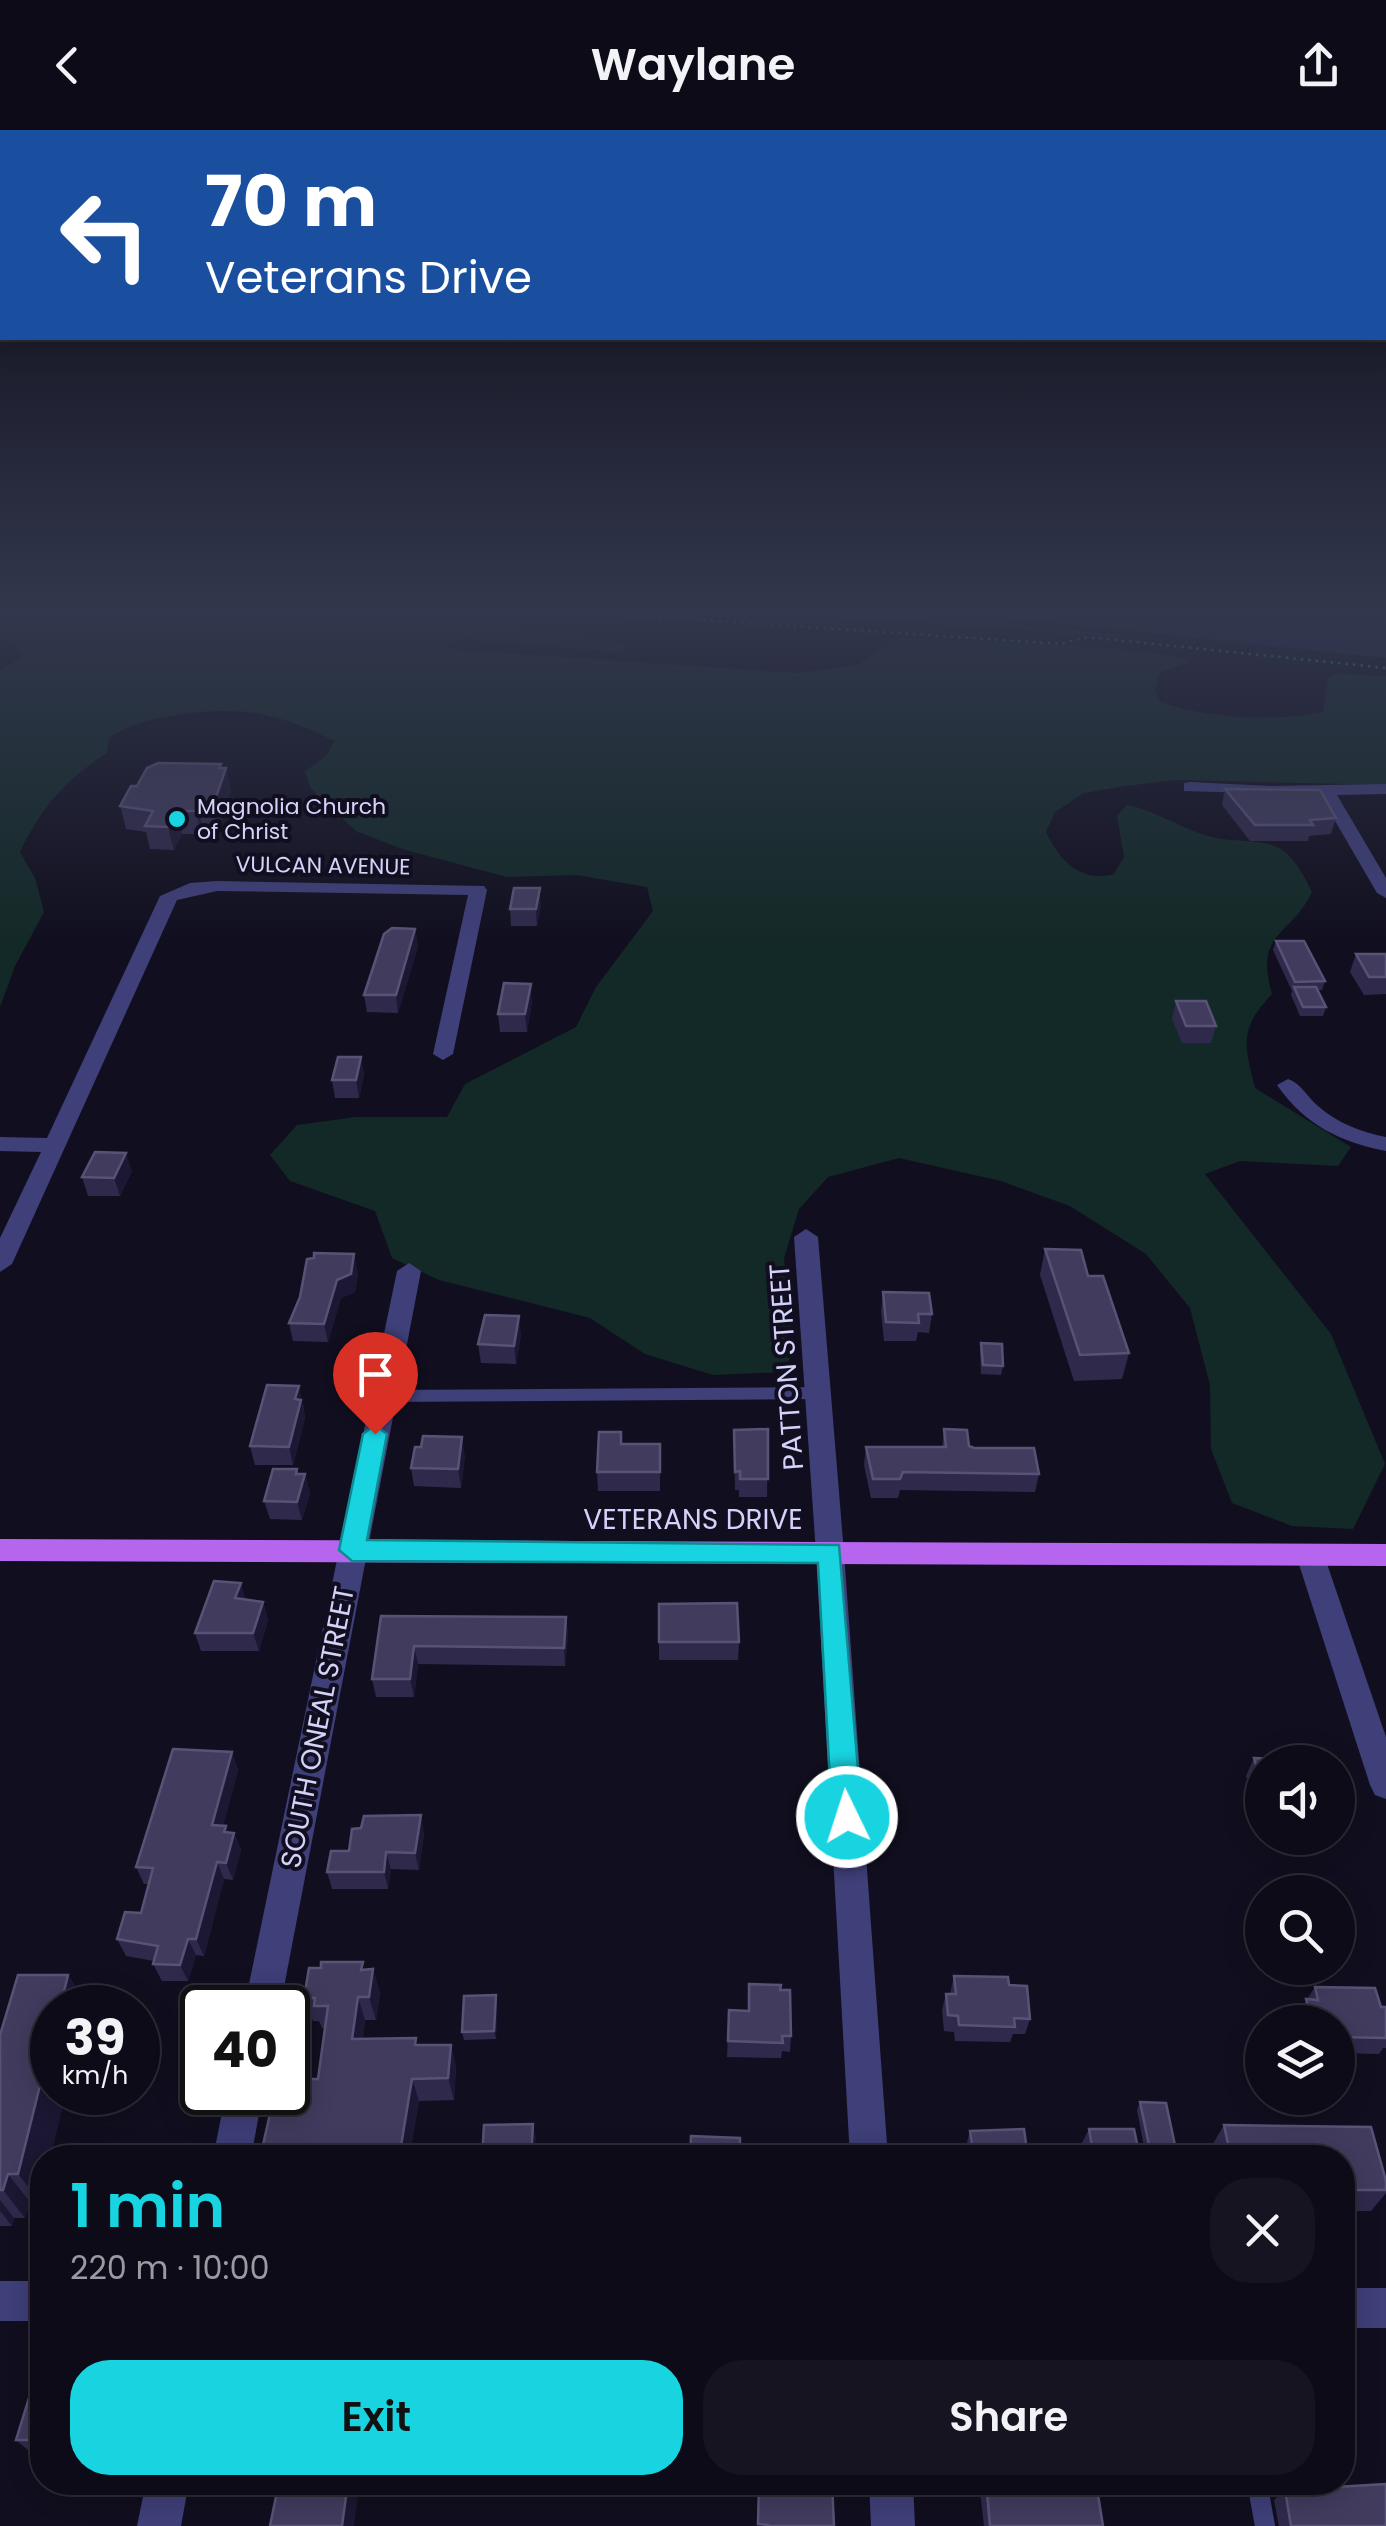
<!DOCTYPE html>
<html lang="en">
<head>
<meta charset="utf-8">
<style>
  body { margin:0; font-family:Poppins,sans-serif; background:#161420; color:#f1f3f6; height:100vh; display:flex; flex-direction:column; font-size:38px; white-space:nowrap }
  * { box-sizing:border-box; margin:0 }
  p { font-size:32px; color:#9a9ba1 }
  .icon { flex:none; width:55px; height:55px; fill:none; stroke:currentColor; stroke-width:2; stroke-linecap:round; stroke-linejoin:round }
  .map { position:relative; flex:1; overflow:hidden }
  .drawer { position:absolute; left:30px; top:2015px; width:1325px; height:350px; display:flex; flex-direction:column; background:#0d0b17; border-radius:40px; box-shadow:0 5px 25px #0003,0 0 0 2px #2d2b36 }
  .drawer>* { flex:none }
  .hud { position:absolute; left:0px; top:0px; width:1388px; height:210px; box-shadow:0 5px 25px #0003,0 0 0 2px #2d2b36; background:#1a4fa0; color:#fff; overflow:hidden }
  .fabs { position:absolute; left:1245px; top:1615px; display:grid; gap:20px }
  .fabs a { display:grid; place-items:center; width:110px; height:110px; border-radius:50%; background:#0d0b17; box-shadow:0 5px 25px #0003,0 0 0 2px #2d2b36; font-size:50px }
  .speed { position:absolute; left:30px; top:1855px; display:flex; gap:20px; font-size:50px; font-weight:700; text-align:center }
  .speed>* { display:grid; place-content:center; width:130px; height:130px; border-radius:50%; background:#0d0b17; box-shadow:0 5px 25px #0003,0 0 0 2px #2d2b36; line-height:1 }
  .speed small { font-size:25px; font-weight:400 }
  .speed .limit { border:5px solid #111; border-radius:15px; background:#fff; color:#111 }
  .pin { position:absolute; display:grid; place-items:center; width:85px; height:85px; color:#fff; margin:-102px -42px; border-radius:50% 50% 50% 0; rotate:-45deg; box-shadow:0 0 10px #0007 }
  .pin .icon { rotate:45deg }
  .me { position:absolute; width:110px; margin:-55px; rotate:356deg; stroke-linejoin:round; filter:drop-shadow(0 0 8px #0008) }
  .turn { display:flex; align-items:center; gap:35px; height:210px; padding:0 40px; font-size:45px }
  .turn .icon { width:130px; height:130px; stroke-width:2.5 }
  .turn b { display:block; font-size:70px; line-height:85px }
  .round { display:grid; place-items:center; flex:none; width:105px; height:105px; border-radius:40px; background:#161420 }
  .headline { display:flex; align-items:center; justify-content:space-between; height:170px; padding:0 40px }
  h1 { font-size:60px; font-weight:600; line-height:75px; color:#18d4e1 }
  .primary-button { display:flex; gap:20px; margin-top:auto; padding:20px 40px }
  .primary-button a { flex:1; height:115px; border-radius:40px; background:#18d4e1; color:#111; font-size:40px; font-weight:600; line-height:115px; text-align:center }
  .primary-button a+a { background:#161420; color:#f1f3f6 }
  header { display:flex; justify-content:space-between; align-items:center; height:130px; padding:0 40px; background:#0d0b17; font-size:45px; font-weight:600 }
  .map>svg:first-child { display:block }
  .green { fill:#132927 }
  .water { fill:#142844 }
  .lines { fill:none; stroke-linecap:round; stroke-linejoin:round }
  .path { stroke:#3aa69b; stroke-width:2.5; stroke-dasharray:2.5 5; stroke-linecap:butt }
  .service-far1 { stroke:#3f3f79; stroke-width:12 }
  .service { stroke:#3f3f79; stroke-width:20 }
  .minor { fill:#3f3f79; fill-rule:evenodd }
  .tertiary { fill:#3f3f79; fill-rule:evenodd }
  .primary { fill:#b665ef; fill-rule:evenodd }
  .wall { fill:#2f2a4b }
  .shaded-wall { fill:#1c1732 }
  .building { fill:#413c5e; stroke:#585376; stroke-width:2.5 }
  .route { fill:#18d4e1; stroke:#108a92; stroke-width:2.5 }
  .poi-dot { fill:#18d4e1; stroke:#110f1f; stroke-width:4 }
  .labels { text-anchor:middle; stroke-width:8; stroke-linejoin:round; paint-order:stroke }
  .far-poi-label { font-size:22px; fill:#d5d2fa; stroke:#110f1f; text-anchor:start }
  .far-street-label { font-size:22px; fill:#d5d2fa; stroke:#110f1f }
  .street-label { font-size:28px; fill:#d5d2fa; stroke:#110f1f }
</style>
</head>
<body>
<header><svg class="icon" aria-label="back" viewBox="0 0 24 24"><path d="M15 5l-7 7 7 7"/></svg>Waylane<svg class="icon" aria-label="share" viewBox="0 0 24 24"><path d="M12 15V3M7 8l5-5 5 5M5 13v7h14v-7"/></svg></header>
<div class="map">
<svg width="1386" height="2396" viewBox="0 0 1386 2396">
  <rect width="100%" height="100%" fill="#110f1f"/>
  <g class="green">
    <path d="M 0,477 L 372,477 L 584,505 L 625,515 L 620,522 L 466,509 L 450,512 L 447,519 L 797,543 L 858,535 L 886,514 L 903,508 C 946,511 1169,515 1190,532 L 1159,543 L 1155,561 L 1160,572 C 1208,589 1274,592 1323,582 L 1328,549 L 1336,544 L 1386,546 L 1386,655 L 1175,650 L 1126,656 L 1084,663 L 1055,682 L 1046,702 C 1060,731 1081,753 1114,744 L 1124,727 L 1117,686 L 1127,675 C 1159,681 1184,701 1216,708 C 1234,712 1262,709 1279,718 C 1295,727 1304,746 1312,762 C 1290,808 1254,801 1272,864 C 1239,899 1244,914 1255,958 L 1351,1017 L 1338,1036 L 1240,1031 L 1205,1044 L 1331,1204 L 1385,1334 L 1353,1399 L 1292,1396 L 1232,1373 L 1211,1319 L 1210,1255 L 1190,1178 L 1146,1124 L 1070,1076 L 1001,1051 L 899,1028 L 828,1047 L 799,1079 L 784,1128 L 794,1218 L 784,1242 L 713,1245 L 645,1224 L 590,1188 L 439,1150 L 392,1128 L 375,1081 L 290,1051 L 270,1025 L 297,995 L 356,987 L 447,987 L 465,954 L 576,897 L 596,857 L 653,781 L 647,757 L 576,745 L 507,747 L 402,719 L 356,701 L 311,659 L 305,641 L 326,626 L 335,611 C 311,600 288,589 261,584 C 222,576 141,584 109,608 L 107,623 C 66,649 41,678 20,722 L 35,748 L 44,782 L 15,836 L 0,877 L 0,541 L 23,526 L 14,511 L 0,510 Z"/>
    <polygon points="714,477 848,477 1199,513"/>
  </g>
  <polygon class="water" points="902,477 1386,477 1386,528"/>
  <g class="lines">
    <polyline class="path" points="509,477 1061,514 1087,507 1386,538"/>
    <polyline class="service-far1" points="383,1266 819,1263"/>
    <polyline class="service" points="1257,2352 1265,2396"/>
    <g class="minor">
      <polygon points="1190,652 1271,656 1386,654 1386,664 1337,665 1386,748 1386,768 1377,763 1320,665 1184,661 1184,653"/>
      <polygon points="217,751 484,756 487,760 453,924 443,930 433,924 468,765 217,761 177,770 12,1134 0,1142 0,1108 41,1022 0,1021 0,1007 47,1008 160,766 190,753"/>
      <path d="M 1288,949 C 1301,953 1307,967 1318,976 C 1337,993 1361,1002 1386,1007 L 1386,1021 C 1340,1012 1305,995 1277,955 Z"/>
      <polygon points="806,1099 818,1107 844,1423 840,1431 830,1434 820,1431 816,1423 794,1107"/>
      <polygon points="409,1133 421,1141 280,1878 244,1878 397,1141"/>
      <polygon points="1310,1414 1320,1417 1324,1425 1386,1607 1386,1669 1375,1665 1370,1655 1296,1425 1300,1417"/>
      <polygon points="226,1962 263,1962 251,2028 213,2028"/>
      <rect x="0" y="2151" width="42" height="40"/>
      <rect x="1342" y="2158" width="44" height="40"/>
      <polygon points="146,2352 189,2352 181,2396 137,2396"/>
    </g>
    <g class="tertiary">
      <polygon points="830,1412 840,1415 844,1423 888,2028 850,2028 816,1423 820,1415"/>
      <polygon points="869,2352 913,2352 915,2396 871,2396"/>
    </g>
    <polygon class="primary" points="0,1409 1386,1414 1386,1436 0,1431"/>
  </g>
  <g class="wall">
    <polygon points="222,638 226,638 231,661 218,699 203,699 201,704 182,704 174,720 150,719 146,702 126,699 120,676 137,656"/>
    <polygon points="1225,659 1336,688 1331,704 1309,706 1308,711 1250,711 1222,675"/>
    <polygon points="541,775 537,796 511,796 510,779"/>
    <polygon points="415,799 418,816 398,883 367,882 364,865"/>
    <polygon points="1276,811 1325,851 1322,860 1318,860 1326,877 1323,886 1300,886 1291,865 1292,861 1273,820"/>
    <polygon points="1356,824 1386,824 1386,864 1364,865 1350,842"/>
    <polygon points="532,871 527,902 500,902 498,884"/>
    <polygon points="1176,871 1216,896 1211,913 1182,913 1172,889"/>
    <polygon points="361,927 364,945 359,968 335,968 332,950"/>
    <polygon points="132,1041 120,1066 88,1066 82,1047"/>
    <polygon points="1045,1119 1088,1146 1129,1223 1122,1249 1074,1251 1040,1145"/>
    <polygon points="358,1143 355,1162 341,1168 328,1212 293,1211 289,1193 300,1167"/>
    <polygon points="883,1162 932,1184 929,1203 918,1202 916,1211 884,1211 881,1181"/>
    <polygon points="521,1204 516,1234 481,1233 478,1214"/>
    <polygon points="981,1213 1003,1236 1001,1245 981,1244 980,1222"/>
    <polygon points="303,1274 305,1288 293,1335 255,1335 250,1316"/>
    <polygon points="768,1299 767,1367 739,1367 739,1360 735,1360 734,1300"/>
    <polygon points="944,1299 969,1316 1039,1344 1035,1362 900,1360 898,1368 871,1368 864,1335 866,1317 942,1317"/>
    <polygon points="622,1314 660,1314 660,1361 598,1361 597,1342"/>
    <polygon points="465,1326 461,1358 414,1356 411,1338"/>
    <polygon points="298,1344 305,1344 310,1363 302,1390 270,1389 264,1371"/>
    <polygon points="246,1470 263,1472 268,1490 259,1521 201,1521 195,1503"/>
    <polygon points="381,1486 566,1487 568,1505 565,1536 418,1534 414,1567 376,1567 372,1549"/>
    <polygon points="659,1512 739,1512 738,1530 659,1530"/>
    <polygon points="232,1622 238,1640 223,1696 229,1702 234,1703 241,1720 233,1750 224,1749 204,1826 196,1825 188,1851 162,1851 153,1834 154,1831 126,1826 117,1809 141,1783 149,1754 144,1754 136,1737"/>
    <polygon points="1254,1628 1262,1632 1262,1687 1259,1687 1246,1646"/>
    <polygon points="424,1703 419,1740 391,1739 388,1759 332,1759 327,1742 349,1721"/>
    <polygon points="373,1839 380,1863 376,1890 365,1890 363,1908 418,1915 451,1915 456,1937 454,1970 419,1971 409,2028 260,2028 318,1949 325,1898 322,1898 319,1891 313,1891 304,1868 365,1840"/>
    <polygon points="18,1845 68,1845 87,1877 52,1878 52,1962 66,1962 50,2028 42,2028 42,2059 40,2072 30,2072 25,2088 14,2088 12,2096 0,2096 0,1905"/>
    <polygon points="954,1846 1009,1855 1030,1889 1025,1904 1013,1904 1010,1912 955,1911 954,1902 944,1901 942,1880 946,1864 950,1864"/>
    <polygon points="1315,1857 1386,1877 1386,1918 1383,1918 1379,1924 1338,1923 1338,1892 1299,1892 1297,1885"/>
    <polygon points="780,1860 791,1906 790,1922 782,1921 781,1928 727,1927 729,1880 748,1881"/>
    <polygon points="497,1873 496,1909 464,1910 462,1902"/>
    <polygon points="1140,1972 1176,2020 1172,2027 1146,2027 1137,1980"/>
    <polygon points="1224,1995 1371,1997 1386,2051 1386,2063 1371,2081 1342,2081 1342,2028 1213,2028 1211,2017"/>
    <polygon points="1089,1999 1140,2028 1085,2028 1082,2013"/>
    <polygon points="970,2001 1028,2028 967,2028 966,2016"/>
    <polygon points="42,2226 42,2321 29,2321 16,2310"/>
    <polygon points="985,2352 1103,2396 984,2396 980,2362"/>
    <polygon points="1285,2360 1386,2396 1279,2396 1274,2370"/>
  </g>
  <g class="shaded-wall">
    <polygon points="221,634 224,646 226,638 231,661 218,699 213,676 219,638"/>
    <polygon points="198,676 203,699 201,704 196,681"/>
    <polygon points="176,681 182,704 174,720 168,697"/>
    <polygon points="540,758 541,775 537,796 536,779"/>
    <polygon points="415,799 418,816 398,883 396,865"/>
    <polygon points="531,854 532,871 527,902 525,884"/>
    <polygon points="361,927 364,945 359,968 356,950"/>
    <polygon points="126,1023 132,1041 120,1066 114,1048"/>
    <polygon points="354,1124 358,1143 355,1162 341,1168 328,1212 324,1194 337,1150"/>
    <polygon points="519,1186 521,1204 516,1234 514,1216"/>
    <polygon points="299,1256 305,1288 293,1335 289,1317"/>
    <polygon points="462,1307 465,1326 461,1358 458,1339"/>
    <polygon points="297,1339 302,1357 305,1344 310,1363 302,1390 297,1372 296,1344"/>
    <polygon points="241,1453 246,1471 235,1468"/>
    <polygon points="263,1472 268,1490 259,1521 253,1503"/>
    <polygon points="566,1487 568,1505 565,1536 564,1518"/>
    <polygon points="414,1516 418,1534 414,1567 410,1549"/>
    <polygon points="232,1622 238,1640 219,1712 212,1695"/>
    <polygon points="421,1685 424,1703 419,1740 415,1723"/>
    <polygon points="226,1696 232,1711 234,1703 241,1720 233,1750 226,1733 224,1702"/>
    <polygon points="386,1722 391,1739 388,1759 384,1742"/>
    <polygon points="217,1732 224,1749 204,1826 196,1809"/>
    <polygon points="188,1809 196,1825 188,1851 180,1835"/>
    <polygon points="373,1839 380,1863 376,1890 369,1867"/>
    <polygon points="68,1845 86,1878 60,1878"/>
    <polygon points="496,1865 497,1873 496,1909 494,1901"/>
    <polygon points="358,1867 365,1890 360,1931 352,1909"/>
    <polygon points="52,1907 52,1962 66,1962 50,2028 42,2028 42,2059 40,2072 18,2044"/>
    <polygon points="451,1915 456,1937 454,1970 448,1948"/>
    <polygon points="412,1949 419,1971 409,2028 399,2028"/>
    <polygon points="533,1994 536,2008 535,2028 531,2028"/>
    <polygon points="8,2044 30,2072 25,2088 3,2060"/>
    <polygon points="0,2070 14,2088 12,2096 0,2081"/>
    <polygon points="348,2352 360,2352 354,2396 342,2396"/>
  </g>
  <g class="building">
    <polygon points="158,633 221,634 219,638 226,638 213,676 198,676 196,681 176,681 168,697 145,696 153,681 120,676 131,656 137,656 147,638"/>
    <polygon points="1225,659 1320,660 1336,688 1310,690 1313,695 1255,695"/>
    <polygon points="514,758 540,758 536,779 510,779"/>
    <polygon points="392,798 415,799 396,865 364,865 384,804"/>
    <polygon points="1276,811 1304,811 1325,851 1295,852"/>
    <polygon points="1356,824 1386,824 1386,847 1369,847"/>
    <polygon points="504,853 531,854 525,884 498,884"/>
    <polygon points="1294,857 1316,857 1326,877 1303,877"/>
    <polygon points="1176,871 1206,871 1216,896 1186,896"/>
    <polygon points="338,927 361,927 356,950 332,950"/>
    <polygon points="95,1022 126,1023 114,1048 82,1047"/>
    <polygon points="1045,1119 1081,1120 1088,1146 1103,1146 1129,1223 1080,1225"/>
    <polygon points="314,1123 354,1124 351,1144 337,1150 324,1194 289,1193 300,1167 307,1129 314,1128"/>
    <polygon points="883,1162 929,1163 932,1184 918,1184 919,1193 886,1192"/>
    <polygon points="485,1185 519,1186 514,1216 478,1214"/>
    <polygon points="981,1213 1002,1214 1003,1236 983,1235"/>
    <polygon points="267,1255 299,1256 295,1269 301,1270 289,1317 250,1316"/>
    <polygon points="768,1299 768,1349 740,1349 740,1341 735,1342 734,1300"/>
    <polygon points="944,1299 967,1300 969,1316 974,1318 1034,1318 1039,1344 903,1342 900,1349 873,1349 866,1317 946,1317"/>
    <polygon points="599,1302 621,1302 621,1314 660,1314 660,1342 597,1342"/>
    <polygon points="423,1306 462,1307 458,1339 411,1338 415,1317 421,1317"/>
    <polygon points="273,1339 297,1339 296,1344 305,1344 297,1372 264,1371"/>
    <polygon points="214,1451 241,1453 235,1468 263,1472 253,1503 195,1503"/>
    <polygon points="737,1473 739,1512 659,1512 659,1474"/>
    <polygon points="381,1486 566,1487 564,1518 414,1516 410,1549 372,1549"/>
    <polygon points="173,1619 232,1622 212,1695 226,1696 224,1702 234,1703 226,1733 217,1732 196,1809 188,1809 180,1835 153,1834 158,1816 117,1809 125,1782 141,1783 153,1738 136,1737"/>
    <polygon points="1254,1628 1317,1631 1318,1632 1262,1632 1262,1655"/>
    <polygon points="421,1685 415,1723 386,1722 384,1742 327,1742 331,1721 349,1721 352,1699 361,1698 364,1686"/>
    <polygon points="321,1832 363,1832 361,1840 373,1839 369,1867 358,1867 352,1909 416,1908 415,1915 451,1915 448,1948 412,1949 399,2028 260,2028 275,1962 288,1962 288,1949 318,1949 328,1876 314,1876 315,1868 304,1868 309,1838 321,1838"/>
    <polygon points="18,1845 68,1845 60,1878 52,1878 52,1907 18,2044 8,2044 3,2060 0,2060 0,1905"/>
    <polygon points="954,1846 1008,1847 1009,1855 1027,1856 1030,1889 1014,1888 1015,1897 959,1895 958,1886 948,1885 946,1864 956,1864"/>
    <polygon points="749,1854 781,1855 780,1860 790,1860 791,1906 782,1906 783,1913 728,1911 729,1880 749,1881"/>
    <polygon points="1315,1857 1375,1858 1381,1877 1386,1877 1386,1908 1338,1907 1338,1892 1312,1892 1306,1869 1318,1870"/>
    <polygon points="496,1865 494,1901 462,1902 464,1866"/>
    <polygon points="1140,1972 1166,1973 1176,2020 1150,2020"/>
    <polygon points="533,1994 531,2028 482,2028 484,1995"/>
    <polygon points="1224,1995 1371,1997 1386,2051 1386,2060 1342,2060 1342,2028 1231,2028"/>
    <polygon points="1024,1999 1028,2028 974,2028 970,2001"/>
    <polygon points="1089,1999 1134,1999 1140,2028 1094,2028"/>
    <polygon points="691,2006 740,2008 740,2018 752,2018 752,2028 690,2028"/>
    <polygon points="42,2226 42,2310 16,2310"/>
    <polygon points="279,2352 348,2352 342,2396 270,2396"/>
    <polygon points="759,2352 832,2352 834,2396 768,2396 768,2395 758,2394"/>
    <polygon points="986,2352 1096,2352 1103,2396 990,2396"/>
    <polygon points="1386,2354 1386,2396 1291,2396 1285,2360"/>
  </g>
  <linearGradient id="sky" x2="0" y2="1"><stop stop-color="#090811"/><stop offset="0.59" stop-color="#32374d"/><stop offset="1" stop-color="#32374d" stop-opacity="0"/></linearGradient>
  <rect width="1386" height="812" fill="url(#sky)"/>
  <polygon class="route" points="375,1295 387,1304 367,1410 839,1415 862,1687 858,1697 847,1701 837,1697 832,1687 818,1433 352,1431 339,1420 363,1304"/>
  <circle class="poi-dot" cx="177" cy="689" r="10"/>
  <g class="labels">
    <g class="far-poi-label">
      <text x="197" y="684">Magnolia Church<tspan x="197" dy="25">of Christ</tspan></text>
    </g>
    <g class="far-street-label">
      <text transform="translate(323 735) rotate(1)" y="8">VULCAN AVENUE</text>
    </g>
    <g class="street-label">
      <text transform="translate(786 1237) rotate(-94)" y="10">PATTON STREET</text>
      <text x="693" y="1399">VETERANS DRIVE</text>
      <text transform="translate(317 1597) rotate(-79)" y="10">SOUTH ONEAL STREET</text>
    </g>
  </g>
</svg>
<div class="fabs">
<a><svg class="icon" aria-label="sound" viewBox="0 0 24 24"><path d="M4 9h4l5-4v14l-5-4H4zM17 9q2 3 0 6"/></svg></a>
<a><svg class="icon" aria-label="search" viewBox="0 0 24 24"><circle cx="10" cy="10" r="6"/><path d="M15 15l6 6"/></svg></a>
<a><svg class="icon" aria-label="layers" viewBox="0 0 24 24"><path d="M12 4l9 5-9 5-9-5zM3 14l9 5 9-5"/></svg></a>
</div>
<div class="speed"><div>39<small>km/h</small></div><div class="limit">40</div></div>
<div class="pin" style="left:375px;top:1304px;background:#d93025"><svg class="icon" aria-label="arrive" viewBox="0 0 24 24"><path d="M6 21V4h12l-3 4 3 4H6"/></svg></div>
<svg class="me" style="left:847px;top:1687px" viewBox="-20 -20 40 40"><circle r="17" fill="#18d4e1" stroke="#fff" stroke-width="3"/><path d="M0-11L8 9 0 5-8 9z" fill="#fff"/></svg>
<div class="hud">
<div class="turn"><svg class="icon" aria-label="left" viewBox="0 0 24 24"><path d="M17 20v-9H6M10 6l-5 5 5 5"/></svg><div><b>70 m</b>Veterans Drive</div></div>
</div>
<section class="drawer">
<div class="headline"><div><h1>1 min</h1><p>220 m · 10:00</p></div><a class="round"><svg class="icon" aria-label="close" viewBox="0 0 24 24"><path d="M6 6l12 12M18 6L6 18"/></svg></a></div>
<div class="primary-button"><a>Exit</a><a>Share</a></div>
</section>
</div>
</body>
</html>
